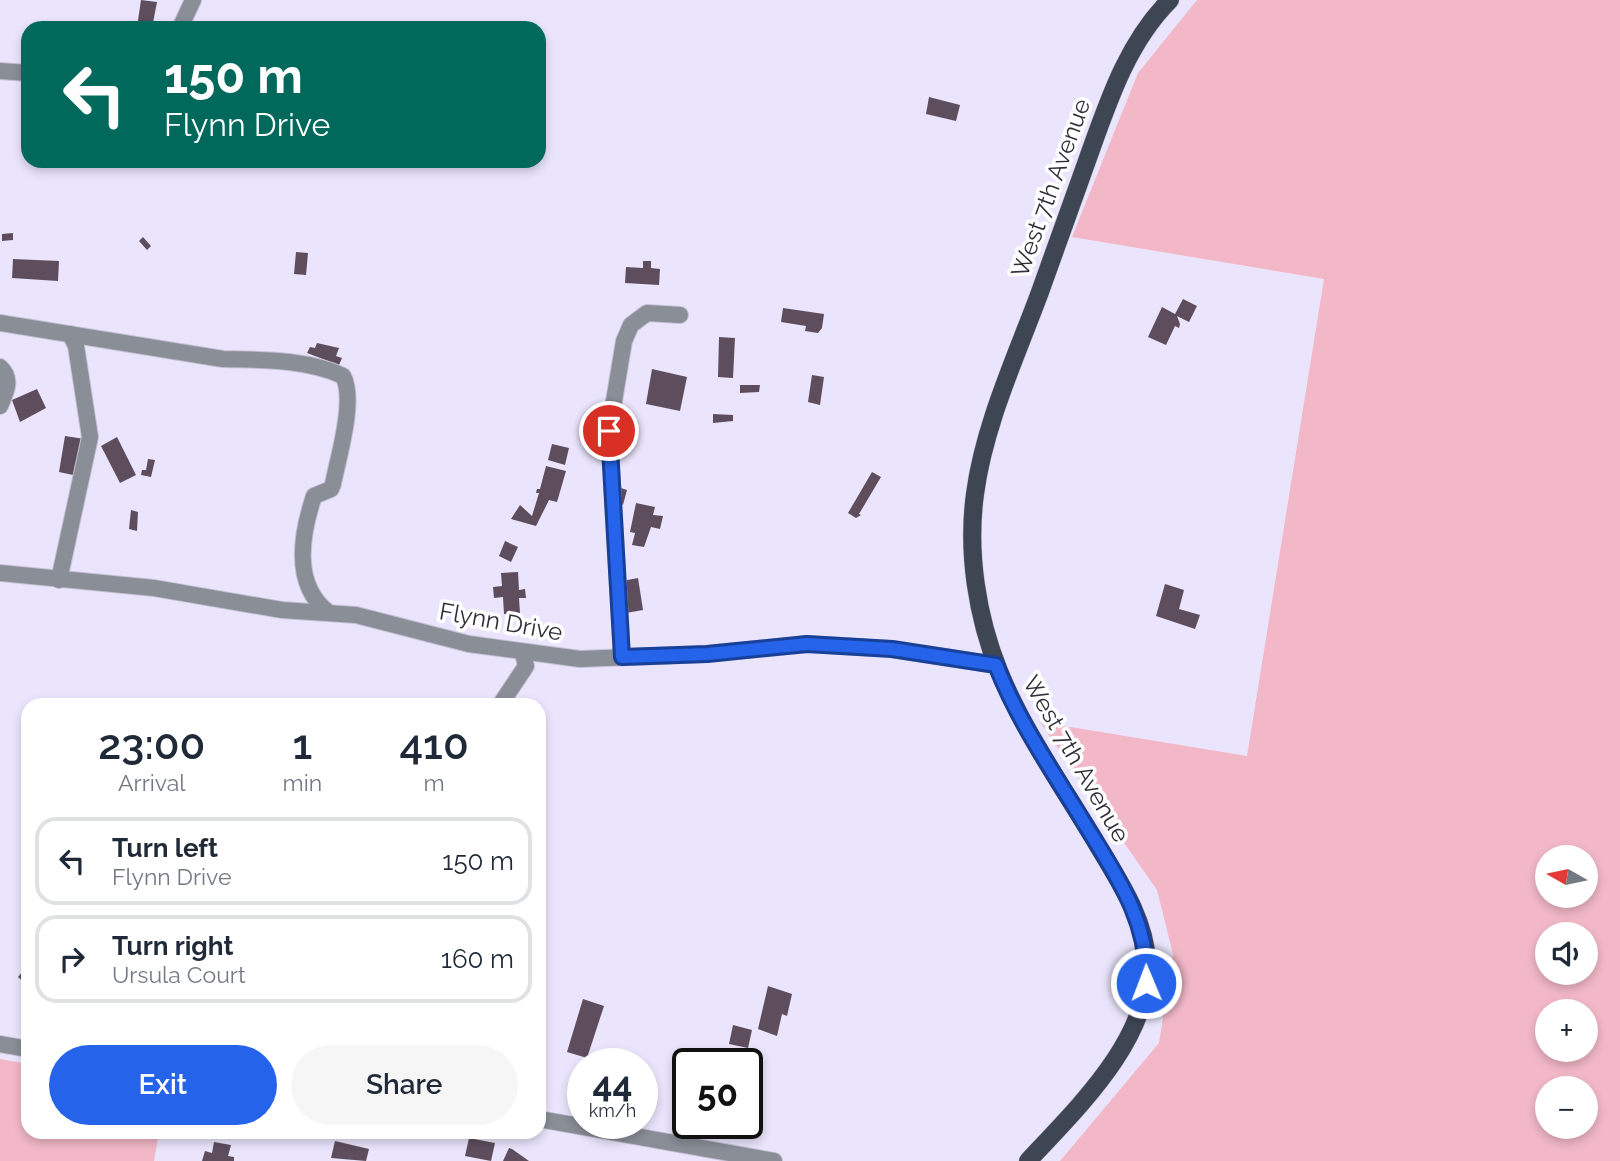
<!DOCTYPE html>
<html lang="en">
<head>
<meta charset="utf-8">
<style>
  body { margin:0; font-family:Raleway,sans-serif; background:#f6f6f7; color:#1f2937; height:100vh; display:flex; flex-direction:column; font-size:26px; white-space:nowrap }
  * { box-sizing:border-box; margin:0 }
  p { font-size:23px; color:#747a83 }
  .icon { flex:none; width:38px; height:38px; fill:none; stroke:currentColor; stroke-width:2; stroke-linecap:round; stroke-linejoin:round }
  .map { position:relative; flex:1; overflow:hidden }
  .side { position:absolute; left:21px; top:698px; width:525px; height:441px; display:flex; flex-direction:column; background:#fff; border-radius:21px; box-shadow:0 4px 10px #0003 }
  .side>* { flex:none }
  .banner { position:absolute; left:21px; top:21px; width:525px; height:147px; border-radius:21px; box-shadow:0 4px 10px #0003; background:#00695c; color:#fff; overflow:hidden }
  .needle { width:46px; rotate:279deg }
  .buttons { position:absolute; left:1535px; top:845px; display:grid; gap:14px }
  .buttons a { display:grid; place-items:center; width:63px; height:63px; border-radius:50%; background:#fff; box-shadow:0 4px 10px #0003; font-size:35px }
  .speed { position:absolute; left:567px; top:1048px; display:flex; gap:14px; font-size:35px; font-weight:700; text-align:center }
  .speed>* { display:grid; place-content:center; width:91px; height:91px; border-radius:50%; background:#fff; box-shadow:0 4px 10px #0003; line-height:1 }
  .speed small { font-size:18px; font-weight:400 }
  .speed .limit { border:4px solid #111; border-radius:10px; background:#fff; color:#111 }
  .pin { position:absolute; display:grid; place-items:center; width:60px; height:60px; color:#fff; margin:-30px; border:4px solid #fff; border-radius:50%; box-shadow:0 2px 7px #0007 }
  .me { position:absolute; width:77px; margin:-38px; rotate:359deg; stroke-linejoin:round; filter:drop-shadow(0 0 5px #0008) }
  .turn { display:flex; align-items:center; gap:24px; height:147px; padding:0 28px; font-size:32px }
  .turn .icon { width:91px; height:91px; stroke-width:2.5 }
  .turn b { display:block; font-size:49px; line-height:60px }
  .eta { display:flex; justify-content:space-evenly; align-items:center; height:119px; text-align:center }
  .eta b { font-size:42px; font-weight:600; line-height:49px }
  .action { display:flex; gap:14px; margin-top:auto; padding:14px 28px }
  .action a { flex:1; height:80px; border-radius:42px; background:#2563eb; color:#fff; font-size:28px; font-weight:600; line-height:80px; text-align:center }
  .action a+a { background:#f6f6f7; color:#1f2937 }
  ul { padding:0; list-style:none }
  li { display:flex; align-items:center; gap:21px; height:88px; margin:0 14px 10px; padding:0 14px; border:4px solid #e0e1e3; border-radius:21px }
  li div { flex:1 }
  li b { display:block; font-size:26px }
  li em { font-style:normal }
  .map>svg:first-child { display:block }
  .green { fill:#f2b8c7; fill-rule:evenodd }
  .building { fill:#5e4e5d }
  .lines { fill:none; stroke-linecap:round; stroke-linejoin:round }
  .minor-casing { stroke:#c5c0d5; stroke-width:18 }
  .major-casing { stroke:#c5c0d5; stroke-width:19 }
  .minor { stroke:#898e97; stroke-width:16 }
  .major { stroke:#3e4654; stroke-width:18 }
  .route-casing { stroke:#184099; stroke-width:18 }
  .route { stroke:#2563eb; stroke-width:12 }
  .labels { text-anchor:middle; stroke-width:7; stroke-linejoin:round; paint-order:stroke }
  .street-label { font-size:24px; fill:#302e37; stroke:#fff }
</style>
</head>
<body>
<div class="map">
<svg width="1620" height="1161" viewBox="0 0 1620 1161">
  <rect width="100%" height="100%" fill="#eae5fc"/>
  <g class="green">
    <path d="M 1197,0 L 1620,0 L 1620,1161 L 1060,1161 L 1159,1043 L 1173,954 L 1157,890 L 1040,722 L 1247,756 L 1324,279 L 1072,237 L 1138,73 ZM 1547,858 L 1586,858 L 1586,896 L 1547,896 ZM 1547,934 L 1586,934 L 1586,973 L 1547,973 ZM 1547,1012 L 1586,1012 L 1586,1050 L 1547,1050 ZM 1547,1088 L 1586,1088 L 1586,1127 L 1547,1127 Z"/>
    <polygon points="0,1059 28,1064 28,1132 159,1132 154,1161 0,1161"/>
  </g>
  <g class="building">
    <polygon points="141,0 157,2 152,28 137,27"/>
    <polygon points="929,97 960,105 956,121 926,114"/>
    <polygon points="13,233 13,240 2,241 2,234"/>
    <polygon points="143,237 151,246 147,250 139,241"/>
    <polygon points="296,252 308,253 306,275 294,274"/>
    <polygon points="13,259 59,261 58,281 12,278"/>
    <polygon points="643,261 651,261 651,268 660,269 659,285 625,283 626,267 643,268"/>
    <polygon points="1183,299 1197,306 1189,322 1177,316 1180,324 1179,328 1175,326 1166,345 1148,337 1162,307 1175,314"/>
    <polygon points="783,308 824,314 822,328 818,333 805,331 806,326 781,322"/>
    <polygon points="719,337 735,338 733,378 718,377"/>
    <polygon points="317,343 339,348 336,356 342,358 339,365 307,353 310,347 315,348"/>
    <polygon points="652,369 687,377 680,411 646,404"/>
    <polygon points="812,375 824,377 820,405 808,402"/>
    <polygon points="740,385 760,385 759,392 740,393"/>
    <polygon points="37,389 46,408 20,422 12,400"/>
    <polygon points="713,414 733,415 733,421 713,423"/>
    <polygon points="65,436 85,439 78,476 59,472"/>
    <polygon points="117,437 136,475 120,483 101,446"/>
    <polygon points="552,444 569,448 565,465 548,460"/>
    <polygon points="148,459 155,460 151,477 141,475 142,470 146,470"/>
    <polygon points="546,466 566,471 557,502 549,500 536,526 511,519 520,505 532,516 539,493 536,493 537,489 540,489"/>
    <polygon points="872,472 881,477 859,514 861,515 856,518 848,513"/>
    <polygon points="615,486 627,490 623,505 611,502"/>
    <polygon points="636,503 655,507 653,515 663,516 660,529 651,527 644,547 632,545 635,533 630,532"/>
    <polygon points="131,510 138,512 137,531 129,529"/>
    <polygon points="505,541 518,547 511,562 499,556"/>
    <polygon points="518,572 519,590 525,589 526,598 519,598 520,613 504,614 503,597 494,598 493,587 502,586 501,573"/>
    <polygon points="638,578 643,610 626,613 622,581"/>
    <polygon points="1165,584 1184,590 1179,609 1200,615 1195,629 1156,616"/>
    <polygon points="22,972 28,977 28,986 18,977"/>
    <polygon points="768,986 792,994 787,1016 782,1014 777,1036 758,1029"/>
    <polygon points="583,999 604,1006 587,1058 567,1052"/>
    <polygon points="733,1025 752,1030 748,1048 729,1044"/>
    <polygon points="469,1138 495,1143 491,1161 465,1156"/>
    <polygon points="335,1141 369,1149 366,1161 331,1158"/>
    <polygon points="214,1142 231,1145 228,1156 234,1157 234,1161 202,1161 205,1151 212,1153"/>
    <polygon points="509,1148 512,1149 529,1161 503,1161"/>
  </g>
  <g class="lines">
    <defs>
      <g id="minor">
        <polyline points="180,28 193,0"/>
        <polyline points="0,71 28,73"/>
        <path d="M 0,323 L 223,359 C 261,360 308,359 343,376 C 356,400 338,458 333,484 L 331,489 L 314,496 C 301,535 292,585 329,613"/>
        <path d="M 0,367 C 13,379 6,392 0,406"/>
        <polyline points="0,573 154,588 282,610 356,615 469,644 580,659 707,654 807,644 892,649 996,665"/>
        <polyline points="59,580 90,437 76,346 70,334"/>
        <polyline points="622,657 609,431 624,341 631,325 647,313 680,315"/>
        <polyline points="500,705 526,666 523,653"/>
        <polyline points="0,1044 28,1049"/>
        <polyline points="539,1119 774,1161"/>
      </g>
      <path id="major" d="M 1028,1161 C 1076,1109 1152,1038 1147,962 C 1145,916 1116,877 1094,839 C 1061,784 1023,730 999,671 C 977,617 967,552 975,494 C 984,425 1016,357 1040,292 C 1056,247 1072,203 1088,158 C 1108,102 1127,43 1170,0"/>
    </defs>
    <use href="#minor" class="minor-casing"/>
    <use href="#major" class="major-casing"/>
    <use href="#minor" class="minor"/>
    <use href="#major" class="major"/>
  </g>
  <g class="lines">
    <defs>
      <path id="route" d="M 609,431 L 622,657 L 707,654 L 807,644 L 892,649 L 996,665 C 1018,721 1052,770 1083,821 C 1114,872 1150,921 1146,983"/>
    </defs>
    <use href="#route" class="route-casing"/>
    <use href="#route" class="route"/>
  </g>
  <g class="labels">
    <g class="street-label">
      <text transform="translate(1051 188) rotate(-70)" y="8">West 7th Avenue</text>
      <text transform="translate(501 622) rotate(10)" y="8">Flynn Drive</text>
      <text transform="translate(1076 759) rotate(60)" y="8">West 7th Avenue</text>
    </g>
  </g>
</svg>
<div class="buttons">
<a><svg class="needle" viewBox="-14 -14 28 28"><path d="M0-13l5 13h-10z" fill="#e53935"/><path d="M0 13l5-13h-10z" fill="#747a83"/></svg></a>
<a><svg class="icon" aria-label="sound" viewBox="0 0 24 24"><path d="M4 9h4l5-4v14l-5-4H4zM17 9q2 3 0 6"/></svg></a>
<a>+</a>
<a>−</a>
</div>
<div class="speed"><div>44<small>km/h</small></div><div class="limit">50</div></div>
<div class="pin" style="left:609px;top:431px;background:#d93025"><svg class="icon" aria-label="arrive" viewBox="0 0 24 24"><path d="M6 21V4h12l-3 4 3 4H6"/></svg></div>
<svg class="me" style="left:1146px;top:983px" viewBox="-20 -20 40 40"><circle r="17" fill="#2563eb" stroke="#fff" stroke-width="3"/><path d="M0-11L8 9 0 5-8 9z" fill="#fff"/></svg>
<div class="banner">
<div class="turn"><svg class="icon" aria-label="left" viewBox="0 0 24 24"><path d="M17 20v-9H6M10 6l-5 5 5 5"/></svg><div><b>150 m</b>Flynn Drive</div></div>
</div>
<section class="side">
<div class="eta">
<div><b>23:00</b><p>Arrival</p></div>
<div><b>1</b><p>min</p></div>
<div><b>410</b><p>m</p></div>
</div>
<ul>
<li><svg class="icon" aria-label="left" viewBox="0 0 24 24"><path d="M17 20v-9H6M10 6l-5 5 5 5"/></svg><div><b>Turn left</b><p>Flynn Drive</p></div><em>150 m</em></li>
<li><svg class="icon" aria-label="right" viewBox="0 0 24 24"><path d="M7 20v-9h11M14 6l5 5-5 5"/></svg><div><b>Turn right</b><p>Ursula Court</p></div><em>160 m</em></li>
</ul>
<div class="action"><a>Exit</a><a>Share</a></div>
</section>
</div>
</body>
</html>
